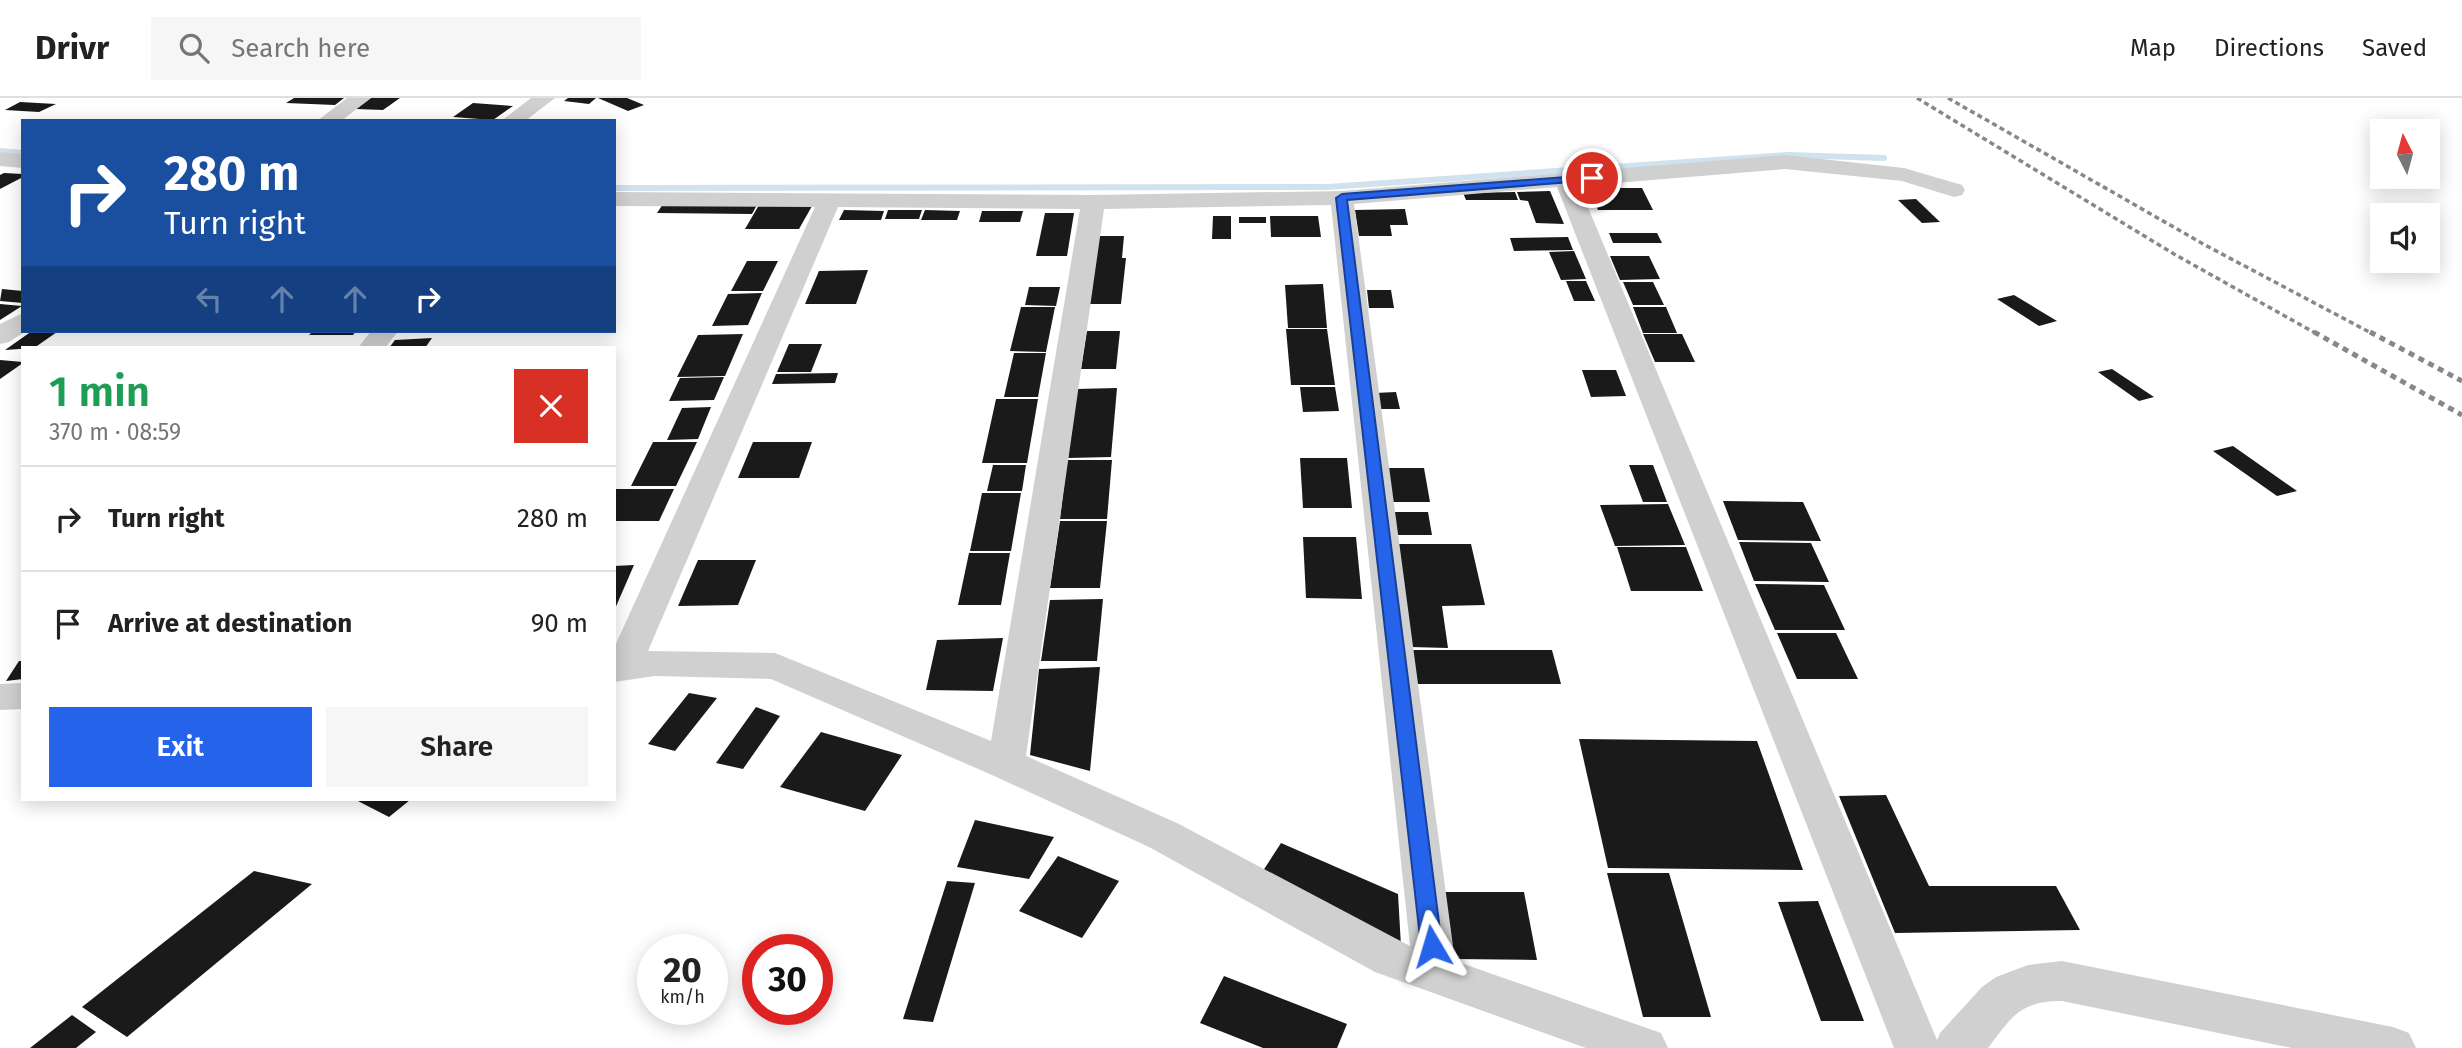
<!DOCTYPE html>
<html lang="en">
<head>
<meta charset="utf-8">
<style>
  body { margin:0; font-family:"Fira Sans",sans-serif; background:#f6f6f6; color:#222; height:100vh; display:flex; flex-direction:column; font-size:26px; white-space:nowrap }
  * { box-sizing:border-box; margin:0 }
  p { font-size:23px; color:#767676 }
  .icon { flex:none; width:38px; height:38px; fill:none; stroke:currentColor; stroke-width:2; stroke-linecap:round; stroke-linejoin:round }
  .map { position:relative; flex:1; overflow:hidden }
  .details { position:absolute; left:21px; top:248px; width:595px; height:455px; display:flex; flex-direction:column; background:#fff; border-radius:0px; box-shadow:0 4px 18px #0003 }
  .details>* { flex:none }
  .top-card { position:absolute; left:21px; top:21px; width:595px; height:214px; border-radius:0px; box-shadow:0 4px 18px #0003; background:#1a4fa0; color:#fff; overflow:hidden }
  .needle { width:46px; rotate:354deg }
  .buttons { position:absolute; left:2370px; top:21px; display:grid; gap:14px }
  .buttons a { display:grid; place-items:center; width:70px; height:70px; border-radius:0px; background:#fff; box-shadow:0 4px 18px #0003; font-size:35px }
  .speed { position:absolute; left:637px; top:836px; display:flex; gap:14px; font-size:35px; font-weight:700; text-align:center }
  .speed>* { display:grid; place-content:center; width:91px; height:91px; border-radius:50%; background:#fff; box-shadow:0 4px 18px #0003; line-height:1 }
  .speed small { font-size:18px; font-weight:400 }
  .speed .limit { border:10px solid #d22; background:#fff; color:#111 }
  .pin { position:absolute; display:grid; place-items:center; width:60px; height:60px; color:#fff; margin:-30px; border:4px solid #fff; border-radius:50%; box-shadow:0 2px 7px #0007 }
  .me { position:absolute; width:77px; margin:-38px; rotate:353deg; stroke-linejoin:round; filter:drop-shadow(0 0 5px #0008) }
  .turn { display:flex; align-items:center; gap:24px; height:147px; padding:0 28px; font-size:32px }
  .turn .icon { width:91px; height:91px; stroke-width:2.5 }
  .turn b { display:block; font-size:49px; line-height:60px }
  .lanes { display:flex; align-items:center; height:66px; padding:0 28px; background:#0003; justify-content:center; gap:35px; direction:ltr }
  .lanes .off { opacity:.35 }
  .round { display:grid; place-items:center; flex:none; width:74px; height:74px; border-radius:0px; background:#f6f6f6 }
  .headline { display:flex; align-items:center; justify-content:space-between; height:119px; padding:0 28px }
  h1 { font-size:42px; font-weight:600; line-height:52px; color:#1e9e55 }
  .button { display:flex; gap:14px; margin-top:auto; padding:14px 28px }
  .button a { flex:1; height:80px; border-radius:0px; background:#2563eb; color:#fff; font-size:28px; font-weight:600; line-height:80px; text-align:center }
  .button a+a { background:#f6f6f6; color:#222 }
  ul { padding:0; list-style:none }
  li { display:flex; align-items:center; gap:21px; height:105px; padding:0 28px; border-top:2px solid #e0e0e0 }
  li div { flex:1 }
  li b { display:block; font-size:26px }
  li em { font-style:normal }
  header { display:flex; align-items:center; gap:42px; box-sizing:border-box; height:98px; padding:0 35px; background:#fff; border-bottom:2px solid #e0e0e0 }
  header strong { font-size:33px }
  nav { display:flex; gap:38px; margin-inline-start:auto; font-size:24px }
  .search { width:490px; height:63px; background:#f6f6f6; display:flex; align-items:center; gap:18px; box-sizing:border-box; padding:0 24px; border-radius:0px; color:#767676; font-size:26px }
  .map>svg:first-child { display:block }
  .lines { fill:none; stroke-linecap:round; stroke-linejoin:round }
  .stream { stroke:#cfe2ee; stroke-width:6 }
  .building { fill:#1a1a1a }
  .minor { fill:#d0d0d0; fill-rule:evenodd }
  .rail-far1 { stroke:#888; stroke-width:3.5; stroke-dasharray:5 3.5; stroke-linecap:butt }
  .rail { stroke:#888; stroke-width:5; stroke-dasharray:6 5; stroke-linecap:butt }
  .route { fill:#2563eb; stroke:#184099; stroke-width:2 }
</style>
</head>
<body>
<header>
<strong>Drivr</strong>
<div class="search"><svg class="icon" aria-label="search" viewBox="0 0 24 24"><circle cx="10" cy="10" r="6"/><path d="M15 15l6 6"/></svg>Search here</div>
<nav><a>Map</a><a>Directions</a><a>Saved</a></nav>
</header>
<div class="map">
<svg width="2462" height="950" viewBox="0 0 2462 950">
  <rect width="100%" height="100%" fill="#fff"/>
  <g class="lines">
    <g class="stream">
      <polyline points="0,53 23,55"/>
      <polyline points="614,90 1328,89 1788,57 1884,60"/>
    </g>
  </g>
  <g class="building">
    <polygon points="294,0 344,0 335,7 286,5"/>
    <polygon points="371,0 400,0 383,12 356,11"/>
    <polygon points="568,0 596,0 589,6 564,3"/>
    <polygon points="598,0 627,0 644,7 628,13"/>
    <polygon points="20,4 56,6 39,14 5,12"/>
    <polygon points="473,5 513,8 493,22 453,19"/>
    <polygon points="4,75 23,76 23,79 0,91 0,77"/>
    <polygon points="1589,90 1642,90 1653,112 1598,112"/>
    <polygon points="1550,93 1564,126 1536,125 1528,103 1520,102 1517,94"/>
    <polygon points="1515,94 1518,102 1466,102 1463,95"/>
    <polygon points="1916,101 1940,124 1922,125 1898,102"/>
    <polygon points="663,106 757,107 752,116 657,115"/>
    <polygon points="759,107 812,108 799,131 745,131"/>
    <polygon points="1405,111 1408,127 1390,127 1392,138 1359,138 1355,112"/>
    <polygon points="844,112 884,113 881,122 839,122"/>
    <polygon points="888,112 922,112 919,121 885,121"/>
    <polygon points="925,112 960,113 957,122 921,122"/>
    <polygon points="982,113 1023,113 1020,124 979,124"/>
    <polygon points="1045,115 1074,115 1067,158 1036,158"/>
    <polygon points="1213,118 1231,118 1231,141 1212,141"/>
    <polygon points="1270,118 1318,118 1321,139 1271,139"/>
    <rect x="1239" y="119" width="27" height="6"/>
    <polygon points="1609,135 1657,135 1662,145 1613,145"/>
    <polygon points="1098,138 1124,138 1122,160 1126,160 1121,206 1088,206"/>
    <polygon points="1568,139 1573,152 1514,153 1510,140"/>
    <polygon points="1574,153 1586,181 1561,182 1549,154"/>
    <polygon points="1610,158 1649,158 1660,181 1620,182"/>
    <polygon points="747,163 778,163 763,193 731,193"/>
    <polygon points="868,172 856,206 805,206 819,173"/>
    <polygon points="1566,183 1586,183 1595,203 1574,203"/>
    <polygon points="1623,184 1653,184 1664,207 1633,207"/>
    <polygon points="1323,186 1327,230 1288,230 1285,187"/>
    <polygon points="1029,189 1060,189 1056,208 1025,207"/>
    <polygon points="2,191 23,193 23,205 0,203"/>
    <polygon points="1367,192 1391,192 1394,210 1369,210"/>
    <polygon points="762,195 748,227 712,228 728,196"/>
    <polygon points="2014,197 2057,223 2039,228 1997,201"/>
    <polygon points="0,206 22,208 0,222"/>
    <polygon points="1021,209 1055,209 1046,254 1010,253"/>
    <polygon points="1633,209 1666,209 1677,235 1643,235"/>
    <polygon points="1286,231 1327,231 1335,287 1291,287"/>
    <polygon points="32,233 57,234 34,250 5,252"/>
    <polygon points="313,233 356,233 353,237 309,237"/>
    <polygon points="1087,233 1120,233 1116,271 1081,271"/>
    <polygon points="743,236 725,278 677,279 698,237"/>
    <polygon points="1643,236 1682,236 1695,264 1655,264"/>
    <polygon points="432,240 425,250 389,250 395,242"/>
    <polygon points="789,246 822,246 811,274 777,274"/>
    <polygon points="1014,255 1046,255 1038,299 1004,299"/>
    <polygon points="0,262 23,264 23,265 0,281"/>
    <polygon points="2112,271 2154,299 2139,303 2098,274"/>
    <polygon points="1582,272 1616,272 1626,298 1591,299"/>
    <polygon points="838,275 835,285 772,286 776,276"/>
    <polygon points="724,279 714,302 669,303 680,280"/>
    <polygon points="1300,289 1335,289 1339,313 1303,314"/>
    <polygon points="1117,290 1111,359 1068,360 1076,291"/>
    <polygon points="1396,294 1400,311 1379,311 1375,295"/>
    <polygon points="996,301 1038,301 1027,365 982,365"/>
    <polygon points="711,309 698,341 667,342 682,310"/>
    <polygon points="653,344 697,344 676,388 631,388"/>
    <polygon points="753,344 812,344 799,380 738,380"/>
    <polygon points="2233,348 2297,393 2277,398 2213,353"/>
    <polygon points="1300,360 1347,360 1352,410 1303,410"/>
    <polygon points="1067,362 1112,362 1107,421 1060,421"/>
    <polygon points="993,367 1026,367 1022,393 987,393"/>
    <polygon points="1629,367 1653,367 1667,404 1643,404"/>
    <polygon points="1386,370 1424,370 1430,404 1391,404"/>
    <polygon points="614,391 674,391 659,423 614,423"/>
    <polygon points="982,395 1021,395 1011,453 970,453"/>
    <polygon points="1723,403 1803,404 1821,443 1738,442"/>
    <polygon points="1668,406 1685,447 1615,448 1600,407"/>
    <polygon points="1392,414 1428,414 1432,437 1396,437"/>
    <polygon points="1060,423 1107,423 1100,490 1050,490"/>
    <polygon points="1303,439 1356,439 1362,501 1306,500"/>
    <polygon points="1739,444 1811,445 1829,484 1754,483"/>
    <polygon points="1397,446 1471,446 1485,507 1442,508 1448,550 1411,549"/>
    <polygon points="1617,449 1686,449 1703,493 1631,493"/>
    <polygon points="969,455 1010,455 1001,507 958,507"/>
    <polygon points="698,462 756,462 738,507 678,508"/>
    <polygon points="634,467 614,513 614,468"/>
    <polygon points="1755,486 1824,487 1845,532 1775,532"/>
    <polygon points="1103,501 1097,563 1041,563 1050,502"/>
    <polygon points="1777,535 1836,535 1858,581 1797,581"/>
    <polygon points="1003,540 993,593 926,592 937,542"/>
    <polygon points="1411,552 1552,552 1561,586 1416,586"/>
    <polygon points="19,563 23,563 23,581 6,583"/>
    <polygon points="1100,569 1090,673 1030,657 1039,571"/>
    <polygon points="689,595 717,600 675,653 648,646"/>
    <polygon points="756,609 780,618 743,671 716,665"/>
    <polygon points="821,634 902,657 865,713 780,689"/>
    <polygon points="1579,641 1757,643 1803,772 1608,770"/>
    <polygon points="1886,697 1929,788 2056,788 2080,832 1895,835 1839,698"/>
    <polygon points="356,702 410,702 389,719"/>
    <polygon points="975,722 1054,739 1029,781 957,769"/>
    <polygon points="1281,745 1398,796 1401,848 1259,779"/>
    <polygon points="1058,758 1119,783 1082,840 1019,813"/>
    <polygon points="254,773 312,786 127,939 82,909"/>
    <polygon points="1607,775 1669,775 1711,919 1643,919"/>
    <polygon points="947,783 975,785 933,924 903,921"/>
    <polygon points="1444,794 1524,794 1537,862 1453,861"/>
    <polygon points="1818,803 1864,923 1821,923 1778,804"/>
    <polygon points="1224,878 1347,926 1337,950 1263,950 1200,925"/>
    <polygon points="72,917 96,934 76,950 30,950"/>
  </g>
  <g class="lines">
    <g class="minor">
      <polygon points="347,0 371,0 341,23 317,23"/>
      <polygon points="531,0 555,0 525,23 501,23"/>
      <polygon points="0,54 23,56 23,70 0,68"/>
      <path d="M 1785,57 L 1904,70 L 1962,87 L 1965,92 L 1962,97 L 1954,99 L 1902,83 L 1785,71 L 1579,88 L 1937,942 L 1940,935 L 1982,889 L 1996,879 L 2028,867 L 2062,863 L 2393,929 L 2409,935 L 2416,950 L 2292,950 L 2062,903 C 2019,903 2012,919 1988,950 L 1894,950 L 1557,89 L 1354,106 L 1455,863 L 1661,935 L 1668,950 L 1586,950 L 1375,874 L 1149,749 L 992,677 L 771,581 L 655,578 L 614,584 L 614,550 L 815,109 L 614,108 L 614,94 L 1093,97 L 1342,93 ZM 1331,107 L 1410,848 L 1177,725 L 1026,658 L 1104,111 ZM 838,109 L 1080,111 L 991,643 L 775,555 L 648,553 Z"/>
      <polygon points="23,215 23,233 26,233 9,244 0,246 0,226"/>
      <polygon points="371,233 398,233 385,250 358,250"/>
      <polygon points="23,585 23,611 0,612 0,586"/>
    </g>
    <g class="rail-far1">
      <polyline points="1917,0 2174,156 2317,236"/>
      <polyline points="1948,0 2205,147 2373,236"/>
    </g>
    <g class="rail">
      <polyline points="2314,234 2462,317"/>
      <polyline points="2370,234 2462,283"/>
    </g>
  </g>
  <polygon class="route" points="1592,77 1596,78 1596,82 1347,102 1442,848 1439,855 1432,857 1424,855 1421,848 1336,100 1342,96"/>
</svg>
<div class="buttons">
<a><svg class="needle" viewBox="-14 -14 28 28"><path d="M0-13l5 13h-10z" fill="#e53935"/><path d="M0 13l5-13h-10z" fill="#767676"/></svg></a>
<a><svg class="icon" aria-label="sound" viewBox="0 0 24 24"><path d="M4 9h4l5-4v14l-5-4H4zM17 9q2 3 0 6"/></svg></a>
</div>
<div class="speed"><div>20<small>km/h</small></div><div class="limit">30</div></div>
<div class="pin" style="left:1592px;top:80px;background:#d93025"><svg class="icon" aria-label="arrive" viewBox="0 0 24 24"><path d="M6 21V4h12l-3 4 3 4H6"/></svg></div>
<svg class="me" style="left:1432px;top:848px" viewBox="-20 -20 40 40"><path d="M0-17L14 15 0 8-14 15z" fill="#2563eb" stroke="#fff" stroke-width="4"/></svg>
<div class="top-card">
<div class="turn"><svg class="icon" aria-label="right" viewBox="0 0 24 24"><path d="M7 20v-9h11M14 6l5 5-5 5"/></svg><div><b>280 m</b>Turn right</div></div>
<div class="lanes"><svg class="icon off" aria-label="left" viewBox="0 0 24 24"><path d="M17 20v-9H6M10 6l-5 5 5 5"/></svg><svg class="icon off" aria-label="ahead" viewBox="0 0 24 24"><path d="M12 20V5M6 11l6-6 6 6"/></svg><svg class="icon off" aria-label="ahead" viewBox="0 0 24 24"><path d="M12 20V5M6 11l6-6 6 6"/></svg><svg class="icon" aria-label="right" viewBox="0 0 24 24"><path d="M7 20v-9h11M14 6l5 5-5 5"/></svg></div>
</div>
<section class="details">
<div class="headline"><div><h1>1 min</h1><p>370 m · 08:59</p></div><a class="round" style="background:#d93025;color:#fff"><svg class="icon" aria-label="close" viewBox="0 0 24 24"><path d="M6 6l12 12M18 6L6 18"/></svg></a></div>
<ul>
<li><svg class="icon" aria-label="right" viewBox="0 0 24 24"><path d="M7 20v-9h11M14 6l5 5-5 5"/></svg><div><b>Turn right</b></div><em>280 m</em></li>
<li><svg class="icon" aria-label="arrive" viewBox="0 0 24 24"><path d="M6 21V4h12l-3 4 3 4H6"/></svg><div><b>Arrive at destination</b></div><em>90 m</em></li>
</ul>
<div class="button"><a>Exit</a><a>Share</a></div>
</section>
</div>
</body>
</html>
